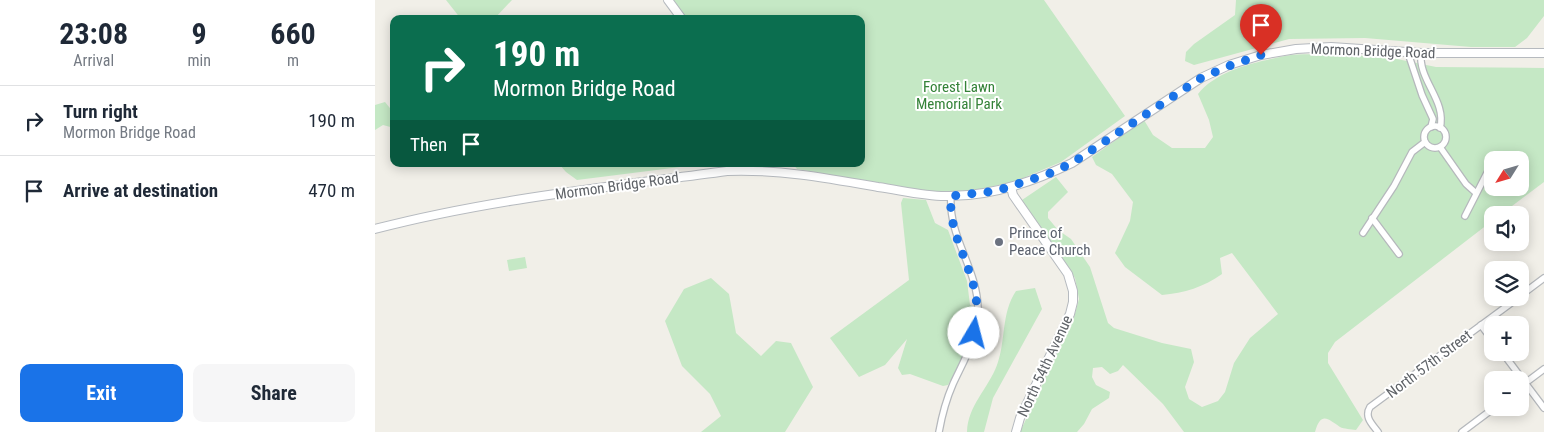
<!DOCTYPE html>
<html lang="en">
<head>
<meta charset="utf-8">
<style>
  body { margin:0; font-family:"Roboto Condensed",sans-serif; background:#f6f6f7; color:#1f2937; height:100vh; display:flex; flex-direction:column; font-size:19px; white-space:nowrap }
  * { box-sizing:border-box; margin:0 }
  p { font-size:16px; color:#747a83 }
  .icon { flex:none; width:28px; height:28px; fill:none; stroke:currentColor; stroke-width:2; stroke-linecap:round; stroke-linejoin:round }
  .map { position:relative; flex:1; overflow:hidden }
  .details { display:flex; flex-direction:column; background:#fff; width:375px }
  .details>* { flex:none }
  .hud { position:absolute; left:15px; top:15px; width:475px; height:152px; border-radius:10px; box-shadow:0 2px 12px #0003; background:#0b6e4f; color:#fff; overflow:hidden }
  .needle { width:32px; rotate:233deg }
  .tools { position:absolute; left:1109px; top:151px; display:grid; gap:10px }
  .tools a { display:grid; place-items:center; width:45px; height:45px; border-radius:10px; background:#fff; box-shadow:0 2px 12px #0003; font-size:25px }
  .pin { position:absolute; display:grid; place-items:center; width:42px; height:42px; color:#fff; margin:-51px -21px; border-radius:50% 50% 50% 0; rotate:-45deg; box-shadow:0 0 5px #0007 }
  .pin .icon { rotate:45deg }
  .me { position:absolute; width:55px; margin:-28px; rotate:8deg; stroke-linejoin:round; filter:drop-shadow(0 0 4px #0008) }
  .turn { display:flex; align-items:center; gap:18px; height:105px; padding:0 20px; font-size:22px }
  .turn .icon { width:65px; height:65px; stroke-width:2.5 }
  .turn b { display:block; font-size:35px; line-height:42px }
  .then { display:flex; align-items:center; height:48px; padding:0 20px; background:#0003; gap:10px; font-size:19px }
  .eta { display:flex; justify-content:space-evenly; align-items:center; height:85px; text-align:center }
  .eta b { font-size:30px; font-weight:700; line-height:35px }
  .cta { display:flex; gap:10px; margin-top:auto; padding:10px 20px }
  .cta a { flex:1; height:58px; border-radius:10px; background:#1a73e8; color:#fff; font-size:20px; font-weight:700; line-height:58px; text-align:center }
  .cta a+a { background:#f6f6f7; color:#1f2937 }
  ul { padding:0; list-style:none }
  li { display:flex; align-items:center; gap:15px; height:70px; padding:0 20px; border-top:1px solid #e0e1e3 }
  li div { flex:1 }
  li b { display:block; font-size:19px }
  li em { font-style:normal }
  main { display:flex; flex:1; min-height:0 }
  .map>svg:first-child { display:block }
  .green { fill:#c5e8c5; fill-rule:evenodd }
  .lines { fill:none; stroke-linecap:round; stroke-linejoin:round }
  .street-casing { stroke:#b5b8bc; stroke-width:8 }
  .secondary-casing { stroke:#b6babf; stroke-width:10 }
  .street { stroke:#fff; stroke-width:5.5 }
  .secondary { stroke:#fff; stroke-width:8 }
  .route { stroke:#1a73e8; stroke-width:9; stroke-dasharray:0 16.2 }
  .worship-dot { fill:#6b7280; stroke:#fff; stroke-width:2 }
  .labels { text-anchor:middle; stroke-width:4; stroke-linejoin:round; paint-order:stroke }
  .street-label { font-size:15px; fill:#5f6368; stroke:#fff }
  .park-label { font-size:15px; fill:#348238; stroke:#fff }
  .worship-label { font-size:15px; fill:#5b616d; stroke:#fff; text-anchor:start }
</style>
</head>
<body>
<main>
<section class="details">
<div class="eta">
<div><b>23:08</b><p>Arrival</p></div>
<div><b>9</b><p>min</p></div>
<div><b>660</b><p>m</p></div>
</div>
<ul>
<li><svg class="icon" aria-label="right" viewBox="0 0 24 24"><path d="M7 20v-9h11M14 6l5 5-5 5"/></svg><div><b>Turn right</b><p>Mormon Bridge Road</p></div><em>190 m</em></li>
<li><svg class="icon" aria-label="arrive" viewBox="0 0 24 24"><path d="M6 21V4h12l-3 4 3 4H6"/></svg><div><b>Arrive at destination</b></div><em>470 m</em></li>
</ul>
<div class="cta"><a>Exit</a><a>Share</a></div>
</section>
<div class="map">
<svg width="1169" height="432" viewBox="0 0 1169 432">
  <rect width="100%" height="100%" fill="#f1efe8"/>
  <g class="green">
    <polygon points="71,0 137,0 119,19 86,19"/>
    <polygon points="296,0 669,0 750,116 686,162 641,181 602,190 557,192 422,169 418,164 486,164 486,19 310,19"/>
    <polygon points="861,0 1169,0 1169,16 1152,38 1140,47 1096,47 990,38 914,39 819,65 810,61 811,52 819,44 860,15"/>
    <path d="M 960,54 L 1017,58 L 1061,67 L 1169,68 L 1169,182 L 1125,215 L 1118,215 L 1117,221 L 960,342 L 953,353 L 953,363 L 988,420 L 981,430 C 976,429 969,429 965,427 C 953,419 946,411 940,432 L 809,432 L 788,404 L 748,365 L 743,371 L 735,374 L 727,367 L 718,368 L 717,377 L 721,385 L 735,392 L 734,398 L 717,409 L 709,424 L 702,432 L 645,432 L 699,317 L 704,299 L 700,278 L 647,200 L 681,177 L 693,192 L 673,212 L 673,218 L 683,230 L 696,239 L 715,267 L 733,323 L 739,328 L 787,343 L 816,349 L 819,362 L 810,387 L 814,399 L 827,407 L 843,401 L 850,392 L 859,363 L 875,338 L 903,314 L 857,253 L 845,258 L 847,274 C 829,287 809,293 787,295 L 750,267 L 740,253 L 755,221 L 758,202 L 737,174 L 721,165 L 717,157 L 769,120 L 778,135 L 797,148 L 830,148 L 838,137 L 834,120 L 823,94 C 842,70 881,62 910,56 C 926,53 944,55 960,54 ZM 1118,160 L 1145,160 L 1145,188 L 1118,188 Z"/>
    <polygon points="10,102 19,113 19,128 8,125 0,130 0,105"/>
    <polygon points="184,164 329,164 202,180 191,172"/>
    <path d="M 528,198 L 551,200 L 560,223 L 573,230 L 592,281 L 595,305 L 600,308 C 599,337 587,360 573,385 L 568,386 L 535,374 L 527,375 L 523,368 L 532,339 L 510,365 L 484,377 L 455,338 L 534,280 L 526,203 Z"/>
    <polygon points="150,257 152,268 134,271 132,260"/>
    <polygon points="336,278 354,294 361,333 386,356 401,341 416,343 438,387 410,432 326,432 346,416 335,394 307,366 290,321 309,289"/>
    <path d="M 660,288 L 667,309 L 618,398 L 609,432 L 592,432 C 593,405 613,389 622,365 C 631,341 626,313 641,291 Z"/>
  </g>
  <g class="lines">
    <defs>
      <g id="street">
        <polyline points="1033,53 1047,95 1058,119 1056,127"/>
        <path d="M 1046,53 C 1043,80 1072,101 1065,128"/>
        <circle cx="1060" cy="137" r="11"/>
        <polyline points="1065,147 1091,184 1101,193"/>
        <polyline points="1090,216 1116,165"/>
        <polyline points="997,218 1024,254"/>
        <polyline points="988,233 1019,186 1037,152 1050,142"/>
        <polyline points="1145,296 1169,278"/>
        <polyline points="1106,325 1118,341"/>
        <polyline points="1127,352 1169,408"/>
        <polyline points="1145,387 1169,369"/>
        <path d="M 564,432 C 567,415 571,400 578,384 C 589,360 604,336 603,308 C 602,268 573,236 576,196"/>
        <path d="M 1003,432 C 997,424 989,417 995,407 L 1143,298"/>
        <polyline points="1087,432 1119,408"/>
      </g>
      <g id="secondary">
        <polyline points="293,0 307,19"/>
        <polyline points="636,187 638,195 693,274 698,291 698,302 695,314 645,418 641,432"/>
        <path d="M 0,229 C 115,199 234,187 352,171 C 403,169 452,178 503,187 C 525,190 548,196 570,196 C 614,197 658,182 697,163 L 826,78 L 854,65 L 886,55 L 921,49 L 956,47 L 1046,53 L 1169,53"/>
      </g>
    </defs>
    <use href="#street" class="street-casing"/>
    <use href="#secondary" class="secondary-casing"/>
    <use href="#street" class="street"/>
    <use href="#secondary" class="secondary"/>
  </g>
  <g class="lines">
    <path class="route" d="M 599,333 C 613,280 572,246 576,196 L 621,191 L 676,173 L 697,163 L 726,144 L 826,78 L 854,66 L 886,55"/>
  </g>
  <circle class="worship-dot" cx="624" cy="242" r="5"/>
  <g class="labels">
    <g class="street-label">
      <text transform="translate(998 51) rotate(2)" y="5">Mormon Bridge Road</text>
      <text transform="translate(242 186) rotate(-8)" y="5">Mormon Bridge Road</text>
      <text transform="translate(1054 364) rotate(-37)" y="5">North 57th Street</text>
      <text transform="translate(670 366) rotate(-65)" y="5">North 54th Avenue</text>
    </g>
    <g class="park-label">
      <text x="584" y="92">Forest Lawn<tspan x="584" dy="17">Memorial Park</tspan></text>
    </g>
    <g class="worship-label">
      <text x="634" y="238">Prince of<tspan x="634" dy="17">Peace Church</tspan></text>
    </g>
  </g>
</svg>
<div class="tools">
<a><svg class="needle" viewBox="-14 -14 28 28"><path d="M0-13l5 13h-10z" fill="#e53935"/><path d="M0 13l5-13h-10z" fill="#747a83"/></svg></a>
<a><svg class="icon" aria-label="sound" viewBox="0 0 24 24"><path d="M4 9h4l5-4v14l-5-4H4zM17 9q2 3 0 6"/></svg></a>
<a><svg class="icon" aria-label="layers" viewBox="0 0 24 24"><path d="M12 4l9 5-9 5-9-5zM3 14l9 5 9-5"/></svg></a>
<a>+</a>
<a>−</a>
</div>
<div class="pin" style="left:886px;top:55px;background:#d93025"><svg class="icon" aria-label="arrive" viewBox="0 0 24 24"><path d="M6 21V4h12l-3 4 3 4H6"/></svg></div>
<svg class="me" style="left:599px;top:333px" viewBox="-20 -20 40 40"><circle r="19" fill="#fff"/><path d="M0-13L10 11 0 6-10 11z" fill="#1a73e8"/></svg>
<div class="hud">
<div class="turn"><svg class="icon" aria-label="right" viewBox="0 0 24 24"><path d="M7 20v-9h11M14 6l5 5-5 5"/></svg><div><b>190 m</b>Mormon Bridge Road</div></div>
<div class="then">Then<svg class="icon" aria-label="arrive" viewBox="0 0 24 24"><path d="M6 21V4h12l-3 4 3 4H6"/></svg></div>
</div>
</div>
</main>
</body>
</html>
